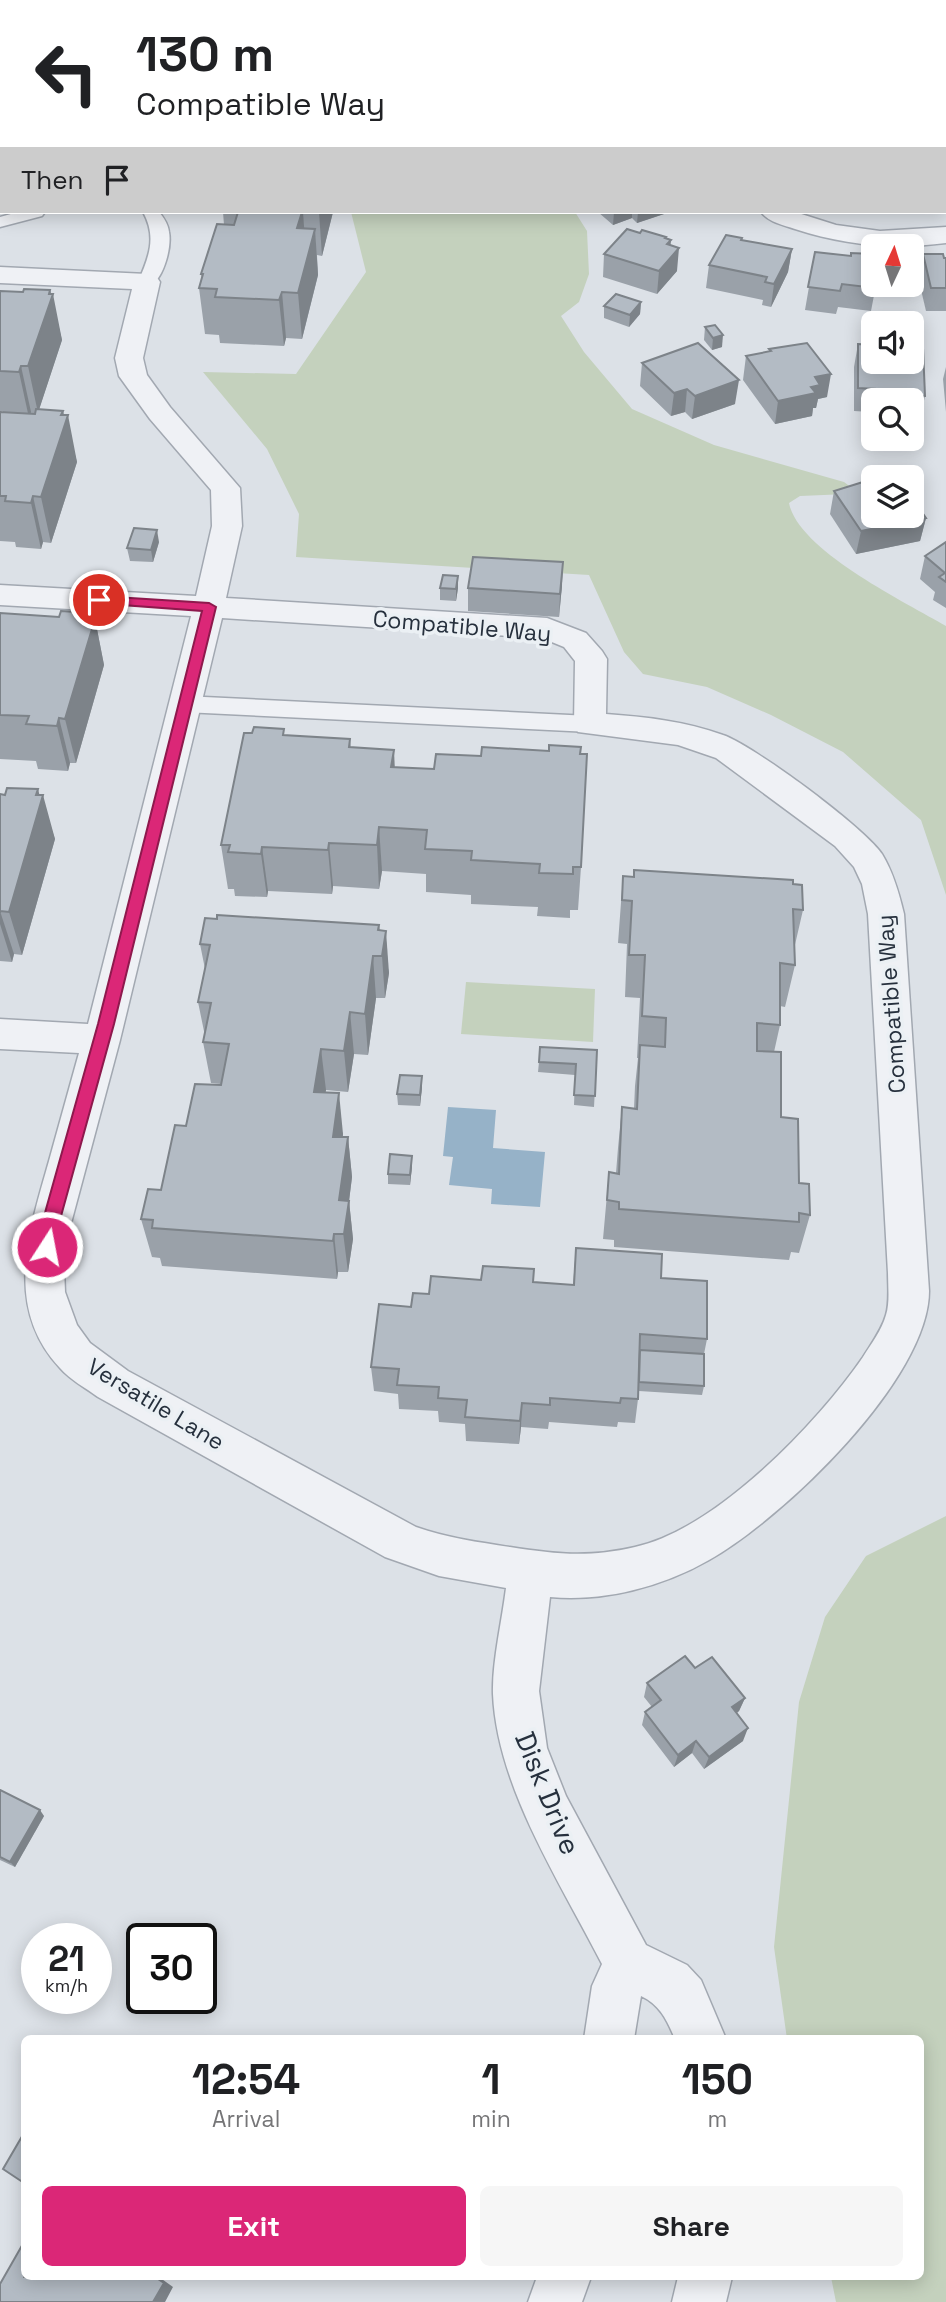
<!DOCTYPE html>
<html lang="en">
<head>
<meta charset="utf-8">
<style>
  body { margin:0; font-family:"Space Grotesk",sans-serif; background:#f6f6f6; color:#202124; height:100vh; display:flex; flex-direction:column; font-size:26px; white-space:nowrap }
  * { box-sizing:border-box; margin:0 }
  p { font-size:23px; color:#757577 }
  .icon { flex:none; width:38px; height:38px; fill:none; stroke:currentColor; stroke-width:2; stroke-linecap:round; stroke-linejoin:round }
  .map { position:relative; flex:1; overflow:hidden }
  .drawer { position:absolute; left:21px; top:2035px; width:903px; height:245px; display:flex; flex-direction:column; background:#fff; border-radius:10px; box-shadow:0 4px 18px #0003 }
  .drawer>* { flex:none }
  .top-card { position:absolute; left:0px; top:0px; width:947px; height:214px; box-shadow:0 4px 18px #0003; background:#fff; color:#202124; overflow:hidden }
  .needle { width:46px; rotate:4deg }
  .tools { position:absolute; left:861px; top:234px; display:grid; gap:14px }
  .tools a { display:grid; place-items:center; width:63px; height:63px; border-radius:10px; background:#fff; box-shadow:0 4px 18px #0003; font-size:35px }
  .speed { position:absolute; left:21px; top:1923px; display:flex; gap:14px; font-size:35px; font-weight:700; text-align:center }
  .speed>* { display:grid; place-content:center; width:91px; height:91px; border-radius:50%; background:#fff; box-shadow:0 4px 18px #0003; line-height:1 }
  .speed small { font-size:18px; font-weight:400 }
  .speed .limit { border:4px solid #111; border-radius:10px; background:#fff; color:#111 }
  .pin { position:absolute; display:grid; place-items:center; width:60px; height:60px; color:#fff; margin:-30px; border:4px solid #fff; border-radius:50%; box-shadow:0 2px 7px #0007 }
  .me { position:absolute; width:77px; margin:-38px; rotate:11deg; stroke-linejoin:round; filter:drop-shadow(0 0 5px #0008) }
  .turn { display:flex; align-items:center; gap:24px; height:147px; padding:0 21px; font-size:32px }
  .turn .icon { width:91px; height:91px; stroke-width:2.5 }
  .turn b { display:block; font-size:49px; line-height:60px }
  .then { display:flex; align-items:center; height:66px; padding:0 21px; background:#0003; gap:14px; font-size:26px }
  .eta { display:flex; justify-content:space-evenly; align-items:center; height:119px; text-align:center }
  .eta b { font-size:42px; font-weight:600; line-height:49px }
  .primary-button { display:flex; gap:14px; margin-top:auto; padding:14px 21px }
  .primary-button a { flex:1; height:80px; border-radius:10px; background:#db2777; color:#fff; font-size:28px; font-weight:600; line-height:80px; text-align:center }
  .primary-button a+a { background:#f6f6f6; color:#202124 }
  .map>svg:first-child { display:block }
  .green { fill:#c4d1bd }
  .water { fill:#96b2c8 }
  .lines { fill:none; stroke-linecap:round; stroke-linejoin:round }
  .service-casing { stroke:#a2a8b1; stroke-width:3 }
  .minor-casing { stroke:#a2a8b1; stroke-width:3 }
  .service { fill:#eff1f5; fill-rule:evenodd }
  .minor { fill:#eff1f5; fill-rule:evenodd }
  .wall { fill:#9aa1a9 }
  .shaded-wall { fill:#7d8389 }
  .building { fill:#b3bbc4; stroke:#7d8389; stroke-width:2 }
  .route { fill:#db2777; stroke:#8e194d; stroke-width:2 }
  .labels { text-anchor:middle; stroke-width:7; stroke-linejoin:round; paint-order:stroke }
  .street-label { font-size:23px; fill:#26303d; stroke:#ebf0f4 }
  .near-street-label { font-size:28px; fill:#26303d; stroke:#ebf0f4 }
</style>
</head>
<body>
<div class="map">
<svg width="946" height="2302" viewBox="0 0 946 2302">
  <rect width="100%" height="100%" fill="#dce1e7"/>
  <g class="green">
    <polygon points="0,0 697,0 2,2 2,88"/>
    <path d="M 351,212 L 575,212 L 587,231 L 589,274 L 579,302 L 561,316 L 584,352 L 632,409 L 714,445 L 844,482 L 852,488 L 847,494 L 800,496 L 789,503 C 798,550 905,602 946,626 L 946,895 L 921,820 L 843,752 L 771,715 L 707,687 L 643,674 L 624,652 L 589,575 L 296,557 L 299,514 L 267,449 L 203,372 L 296,374 L 366,272 Z"/>
    <polygon points="466,982 595,989 593,1042 461,1034"/>
    <polygon points="946,1516 946,2302 836,2302 831,2277 920,2277 920,2039 787,2039 774,1947 799,1702 825,1617 866,1556"/>
  </g>
  <polygon class="water" points="448,1107 496,1110 493,1148 545,1152 540,1207 491,1204 492,1189 449,1185 453,1157 443,1156"/>
  <g class="lines">
    <defs>
      <g id="service">
        <polygon points="2,121 2,132 0,132 0,122"/>
        <polygon points="18,212 45,212 42,216 0,227 0,217"/>
        <path d="M 143,212 L 159,212 C 164,218 168,224 169,232 C 172,247 163,283 147,287 L 138,282 C 149,257 157,237 143,212 Z"/>
        <polygon points="184,696 590,716 598,719 601,724 598,729 590,732 184,712 176,709 173,704 176,699"/>
      </g>
      <g id="minor">
        <polygon points="796,0 818,0 795,2"/>
        <rect x="945" y="45" width="1" height="14"/>
        <path d="M 761,212 L 795,212 L 836,225 L 880,231 L 946,227 L 946,243 C 894,250 844,245 795,229 C 783,225 768,222 761,212 Z"/>
        <path d="M 0,267 L 147,274 L 156,276 L 160,282 L 143,358 L 147,375 L 170,407 L 240,488 L 242,526 L 226,598 L 547,618 L 586,633 L 602,651 L 607,659 L 606,714 C 646,717 685,721 723,735 C 753,745 865,828 882,854 C 893,872 899,893 904,914 L 929,1291 C 929,1379 782,1519 709,1560 C 662,1587 604,1602 550,1597 L 539,1691 L 547,1748 L 566,1796 L 646,1945 L 687,1965 L 701,1980 L 726,2039 L 675,2039 C 667,2020 660,2005 641,1996 L 634,2039 L 584,2039 L 592,1986 L 602,1964 C 560,1882 497,1787 493,1694 C 492,1662 502,1621 506,1588 L 439,1576 L 385,1557 L 98,1397 C 86,1388 70,1380 60,1368 C 3,1307 29,1231 49,1161 C 59,1125 69,1089 79,1053 L 0,1049 L 0,1019 L 88,1024 L 191,616 L 0,605 L 0,585 L 196,596 L 212,526 L 211,490 L 150,419 L 119,376 L 115,358 L 132,289 L 0,283 ZM 222,618 L 542,638 L 564,647 L 575,661 L 574,724 L 578,732 L 678,745 L 716,758 L 835,846 L 854,867 L 862,884 L 868,914 L 888,1273 C 888,1287 890,1302 886,1315 C 882,1330 871,1344 863,1357 C 817,1424 716,1529 635,1547 C 588,1558 555,1554 510,1547 C 478,1542 447,1538 416,1527 L 128,1371 L 90,1343 L 77,1325 L 65,1292 L 64,1268 L 70,1227 L 120,1040 Z"/>
        <polygon points="537,2277 591,2277 582,2302 528,2302"/>
        <polygon points="678,2277 732,2277 726,2302 672,2302"/>
      </g>
    </defs>
    <use href="#service" class="service-casing"/>
    <use href="#minor" class="minor-casing"/>
    <use href="#service" class="service"/>
    <use href="#minor" class="minor"/>
  </g>
  <g class="wall">
    <rect x="849" y="0" width="46" height="2"/>
    <polygon points="915,0 946,0 946,27 945,27 945,2 914,2"/>
    <rect x="945" y="58" width="1" height="51"/>
    <polygon points="946,121 946,174 945,173 945,122"/>
    <polygon points="223,212 333,212 322,256 317,255 318,275 302,339 286,338 284,346 220,343 219,335 205,334 199,288 202,279 201,274 224,225"/>
    <polygon points="598,212 670,212 637,223 632,218 613,225"/>
    <polygon points="742,238 742,240 792,249 788,272 771,307 762,305 763,300 706,288 709,265"/>
    <polygon points="666,239 671,240 670,245 677,271 657,294 603,277 604,254"/>
    <polygon points="815,252 876,285 871,311 838,307 836,314 805,310"/>
    <polygon points="923,254 946,258 946,311 926,311 918,277"/>
    <polygon points="50,290 62,340 39,409 63,411 77,462 51,543 43,542 41,549 16,547 15,542 0,541 0,412 3,412 3,411 0,411 0,291 23,292"/>
    <polygon points="641,302 640,314 629,327 604,318 604,306"/>
    <polygon points="705,327 722,347 712,350 704,340"/>
    <polygon points="858,344 925,396 920,419 912,418 912,401 873,401 873,416 871,415 871,412 854,411 854,367"/>
    <polygon points="769,349 827,397 818,399 816,408 813,408 812,416 775,424 743,380 746,356 769,352"/>
    <polygon points="642,363 735,404 692,419 685,412 671,416 640,386"/>
    <polygon points="946,367 946,412 943,379"/>
    <polygon points="865,485 926,518 920,541 856,554 830,514 834,491"/>
    <polygon points="159,542 153,562 130,561 127,548"/>
    <polygon points="946,542 946,608 933,600 935,592 920,579 925,556"/>
    <polygon points="458,576 458,588 456,601 440,600 440,588"/>
    <polygon points="562,585 559,617 468,611 468,588"/>
    <polygon points="0,613 95,619 104,665 76,763 70,763 68,771 38,769 36,761 0,759"/>
    <polygon points="285,736 350,739 351,748 394,750 394,767 581,867 578,910 570,910 570,918 537,916 538,907 471,904 471,895 426,892 426,874 382,871 379,889 333,886 332,894 268,891 267,897 235,896 234,889 228,889 221,845"/>
    <polygon points="0,794 40,795 55,839 22,955 14,954 12,962 0,961"/>
    <polygon points="623,876 793,884 803,910 794,949 795,965 785,1007 780,1006 780,1025 774,1052 781,1117 799,1183 810,1215 799,1253 791,1252 789,1260 614,1247 614,1240 603,1239 609,1172 616,1173 618,1148 622,1107 634,1109 635,1086 638,1058 637,1058 640,998 625,997 627,944 618,943"/>
    <polygon points="217,919 379,925 389,973 385,998 376,998 368,1055 354,1054 348,1092 326,1090 325,1093 343,1134 343,1137 348,1137 352,1177 349,1201 353,1239 348,1272 338,1272 337,1279 162,1266 160,1258 152,1257 141,1219 161,1190 186,1126 221,1084 211,1083 203,1042 205,1036 198,1002 205,969 200,944"/>
    <polygon points="597,1050 594,1107 574,1105 575,1075 538,1072 539,1062"/>
    <polygon points="422,1076 422,1087 420,1106 398,1105 397,1094"/>
    <polygon points="412,1156 412,1166 410,1185 388,1184 388,1174"/>
    <polygon points="576,1248 661,1278 707,1339 704,1354 704,1386 702,1395 639,1391 635,1423 618,1422 617,1427 549,1422 548,1429 521,1427 519,1444 466,1441 465,1424 439,1422 438,1411 399,1409 398,1394 374,1391 371,1367 411,1307 429,1294 481,1280 573,1285"/>
    <polygon points="695,1668 745,1698 739,1711 737,1713 743,1741 704,1769 692,1753 674,1767 642,1725 645,1712 652,1707 644,1697 647,1683"/>
    <polygon points="0,1790 44,1816 15,1867 0,1860"/>
  </g>
  <g class="shaded-wall">
    <polygon points="302,212 303,212 306,255 297,228"/>
    <polygon points="319,212 333,212 322,256"/>
    <polygon points="614,212 632,212 632,218 613,225"/>
    <polygon points="638,212 670,212 637,223"/>
    <polygon points="315,229 318,275 302,339 298,293"/>
    <polygon points="671,240 669,259 679,248 677,271 657,294 659,271 667,244"/>
    <polygon points="792,249 788,272 771,307 774,284"/>
    <polygon points="50,290 52,299 53,294 62,340 38,413 28,366"/>
    <polygon points="282,292 286,338 284,346 279,300"/>
    <polygon points="641,302 640,314 629,327 630,315"/>
    <polygon points="723,335 722,347 712,350 713,338"/>
    <polygon points="21,366 31,412 29,418 19,372"/>
    <polygon points="831,374 827,397 818,399 816,408 813,408 812,416 775,424 778,401 811,387 815,377"/>
    <polygon points="739,380 735,404 692,419 695,396"/>
    <polygon points="687,389 685,412 671,416 674,393"/>
    <polygon points="63,411 65,423 68,415 77,462 51,543 41,497"/>
    <polygon points="33,496 43,542 41,549 31,503"/>
    <polygon points="926,518 920,541 856,554 861,531"/>
    <polygon points="157,530 159,542 153,562 151,550"/>
    <polygon points="563,562 562,585 559,617 560,594"/>
    <polygon points="458,576 458,588 456,601 456,589"/>
    <polygon points="90,613 92,626 95,619 104,665 76,763 65,719"/>
    <polygon points="59,718 70,763 68,771 57,726"/>
    <polygon points="394,750 396,794 391,767"/>
    <polygon points="38,789 41,801 43,795 55,839 22,955 9,912"/>
    <polygon points="379,827 382,871 379,889 377,845"/>
    <polygon points="329,843 333,886 332,894 328,850"/>
    <polygon points="262,847 268,891 267,897 261,854"/>
    <polygon points="0,911 14,954 12,962 0,924"/>
    <polygon points="386,931 389,973 385,998 382,956"/>
    <polygon points="373,956 376,998 368,1055 365,1014"/>
    <polygon points="350,1012 354,1054 348,1092 344,1051"/>
    <polygon points="321,1049 326,1090 318,1132 314,1092"/>
    <polygon points="422,1076 422,1087 420,1106 420,1095"/>
    <polygon points="339,1093 343,1134 337,1176 333,1137"/>
    <polygon points="348,1137 352,1177 349,1201 353,1239 348,1272 339,1200"/>
    <polygon points="412,1156 412,1166 410,1185 410,1175"/>
    <polygon points="334,1234 338,1272 337,1279 333,1241"/>
    <polygon points="522,1403 521,1427 519,1444 520,1421"/>
    <polygon points="745,1698 739,1711 727,1720 732,1707"/>
    <polygon points="748,1728 743,1741 704,1769 709,1757"/>
    <polygon points="696,1741 692,1753 674,1767 678,1755"/>
    <polygon points="40,1810 44,1816 15,1867 10,1862"/>
    <polygon points="155,2277 159,2277 173,2287 165,2302 153,2302"/>
  </g>
  <g class="building">
    <polygon points="687,0 726,0 724,2 684,2"/>
    <polygon points="932,0 946,0 946,4 945,4 945,2 931,2"/>
    <polygon points="945,58 946,58 946,86 945,85"/>
    <polygon points="946,121 946,149 945,149 945,122"/>
    <polygon points="238,212 302,212 297,228 315,229 298,293 282,292 279,300 215,297 217,289 199,288 203,274 201,274 217,224 234,225"/>
    <polygon points="627,229 640,233 642,230 666,237 665,238 671,240 667,244 679,248 659,271 604,254"/>
    <polygon points="726,235 742,238 741,240 792,249 774,284 765,282 767,277 709,265"/>
    <polygon points="815,252 851,256 851,253 873,254 873,285 876,285 875,288 842,284 840,291 808,287"/>
    <polygon points="923,254 943,254 944,258 946,258 946,288 931,288"/>
    <polygon points="24,289 50,290 49,294 53,294 28,366 21,366 19,372 0,371 0,291 23,292"/>
    <polygon points="616,294 641,302 630,315 604,306"/>
    <polygon points="715,325 723,335 713,338 705,327"/>
    <polygon points="698,343 739,380 695,396 687,389 674,393 642,363"/>
    <polygon points="807,343 831,374 815,377 820,385 811,387 816,393 778,401 746,356 771,351 769,349"/>
    <polygon points="858,344 873,345 873,362 912,362 912,347 923,348 925,396 876,392 876,389 858,388"/>
    <polygon points="36,409 63,411 61,415 68,415 41,497 33,496 31,503 5,501 6,496 0,496 0,412 35,414"/>
    <polygon points="863,482 865,485 873,483 873,516 912,516 912,498 926,518 861,531 834,491"/>
    <polygon points="134,528 157,530 151,550 127,548"/>
    <polygon points="946,542 946,582 939,577 945,573 925,556"/>
    <polygon points="473,557 563,562 560,594 468,588"/>
    <polygon points="443,575 458,576 456,589 440,588"/>
    <polygon points="61,611 90,613 88,619 95,619 65,719 59,718 57,726 26,724 29,716 0,715 0,613 59,617"/>
    <polygon points="254,727 284,729 283,735 350,739 349,747 394,750 391,767 434,769 436,754 481,756 482,747 549,751 549,745 581,747 580,754 587,754 581,867 573,867 573,874 539,873 540,864 471,860 472,851 425,849 427,830 379,827 377,845 329,843 328,850 262,847 261,854 228,852 230,845 221,845 244,733 252,733"/>
    <polygon points="7,788 38,789 36,795 43,795 9,912 0,911 0,913 0,794 5,795"/>
    <polygon points="634,870 793,880 793,884 802,885 803,910 793,909 795,965 780,963 780,1025 757,1023 757,1051 781,1052 781,1117 798,1119 799,1183 809,1184 810,1215 799,1213 799,1222 619,1209 619,1202 607,1200 609,1172 619,1174 622,1107 637,1109 640,1045 665,1047 666,1018 642,1016 645,955 629,955 632,901 622,900 623,876 634,877"/>
    <polygon points="217,915 379,925 378,930 386,931 382,956 373,956 365,1014 350,1012 344,1051 321,1049 314,1092 339,1093 333,1137 348,1137 339,1200 349,1201 344,1234 334,1234 333,1241 152,1228 153,1220 141,1219 148,1189 161,1190 175,1125 186,1126 195,1084 221,1085 229,1044 203,1042 211,1003 198,1002 210,945 200,944 205,918 217,919"/>
    <polygon points="540,1047 597,1050 595,1096 574,1095 576,1064 539,1062"/>
    <polygon points="400,1075 422,1076 420,1095 397,1094"/>
    <polygon points="390,1154 412,1156 410,1175 388,1174"/>
    <polygon points="576,1248 662,1254 661,1278 707,1281 707,1339 640,1334 638,1399 621,1398 620,1403 550,1398 550,1405 522,1403 520,1421 465,1417 467,1400 438,1398 439,1387 397,1385 399,1369 371,1367 379,1304 411,1307 413,1293 429,1294 431,1276 481,1280 483,1266 534,1269 533,1282 574,1285"/>
    <polygon points="640,1350 704,1354 704,1386 639,1382"/>
    <polygon points="685,1656 695,1668 712,1657 745,1698 732,1707 748,1728 709,1757 696,1741 678,1755 645,1712 661,1700 647,1683"/>
    <polygon points="0,1790 40,1810 10,1862 0,1857"/>
    <polygon points="24,2133 24,2183 3,2169"/>
    <polygon points="24,2242 24,2277 155,2277 164,2283 153,2302 0,2302 0,2284"/>
  </g>
  <polygon class="route" points="99,596 209,603 216,607 114,1024 58,1227 52,1252 41,1252 38,1247 41,1227 98,1024 202,611 95,603 93,600"/>
  <g class="labels">
    <g class="street-label">
      <text transform="translate(462 626) rotate(5)" y="8">Compatible Way</text>
      <text transform="translate(891 1004) rotate(-94)" y="8">Compatible Way</text>
      <text transform="translate(156 1404) rotate(31)" y="8">Versatile Lane</text>
    </g>
    <g class="near-street-label">
      <text transform="translate(548 1793) rotate(68)" y="10">Disk Drive</text>
    </g>
  </g>
</svg>
<div class="tools">
<a><svg class="needle" viewBox="-14 -14 28 28"><path d="M0-13l5 13h-10z" fill="#e53935"/><path d="M0 13l5-13h-10z" fill="#757577"/></svg></a>
<a><svg class="icon" aria-label="sound" viewBox="0 0 24 24"><path d="M4 9h4l5-4v14l-5-4H4zM17 9q2 3 0 6"/></svg></a>
<a><svg class="icon" aria-label="search" viewBox="0 0 24 24"><circle cx="10" cy="10" r="6"/><path d="M15 15l6 6"/></svg></a>
<a><svg class="icon" aria-label="layers" viewBox="0 0 24 24"><path d="M12 4l9 5-9 5-9-5zM3 14l9 5 9-5"/></svg></a>
</div>
<div class="speed"><div>21<small>km/h</small></div><div class="limit">30</div></div>
<div class="pin" style="left:99px;top:600px;background:#d93025"><svg class="icon" aria-label="arrive" viewBox="0 0 24 24"><path d="M6 21V4h12l-3 4 3 4H6"/></svg></div>
<svg class="me" style="left:47px;top:1247px" viewBox="-20 -20 40 40"><circle r="17" fill="#db2777" stroke="#fff" stroke-width="3"/><path d="M0-11L8 9 0 5-8 9z" fill="#fff"/></svg>
<div class="top-card">
<div class="turn"><svg class="icon" aria-label="left" viewBox="0 0 24 24"><path d="M17 20v-9H6M10 6l-5 5 5 5"/></svg><div><b>130 m</b>Compatible Way</div></div>
<div class="then">Then<svg class="icon" aria-label="arrive" viewBox="0 0 24 24"><path d="M6 21V4h12l-3 4 3 4H6"/></svg></div>
</div>
<section class="drawer">
<div class="eta">
<div><b>12:54</b><p>Arrival</p></div>
<div><b>1</b><p>min</p></div>
<div><b>150</b><p>m</p></div>
</div>
<div class="primary-button"><a>Exit</a><a>Share</a></div>
</section>
</div>
</body>
</html>
